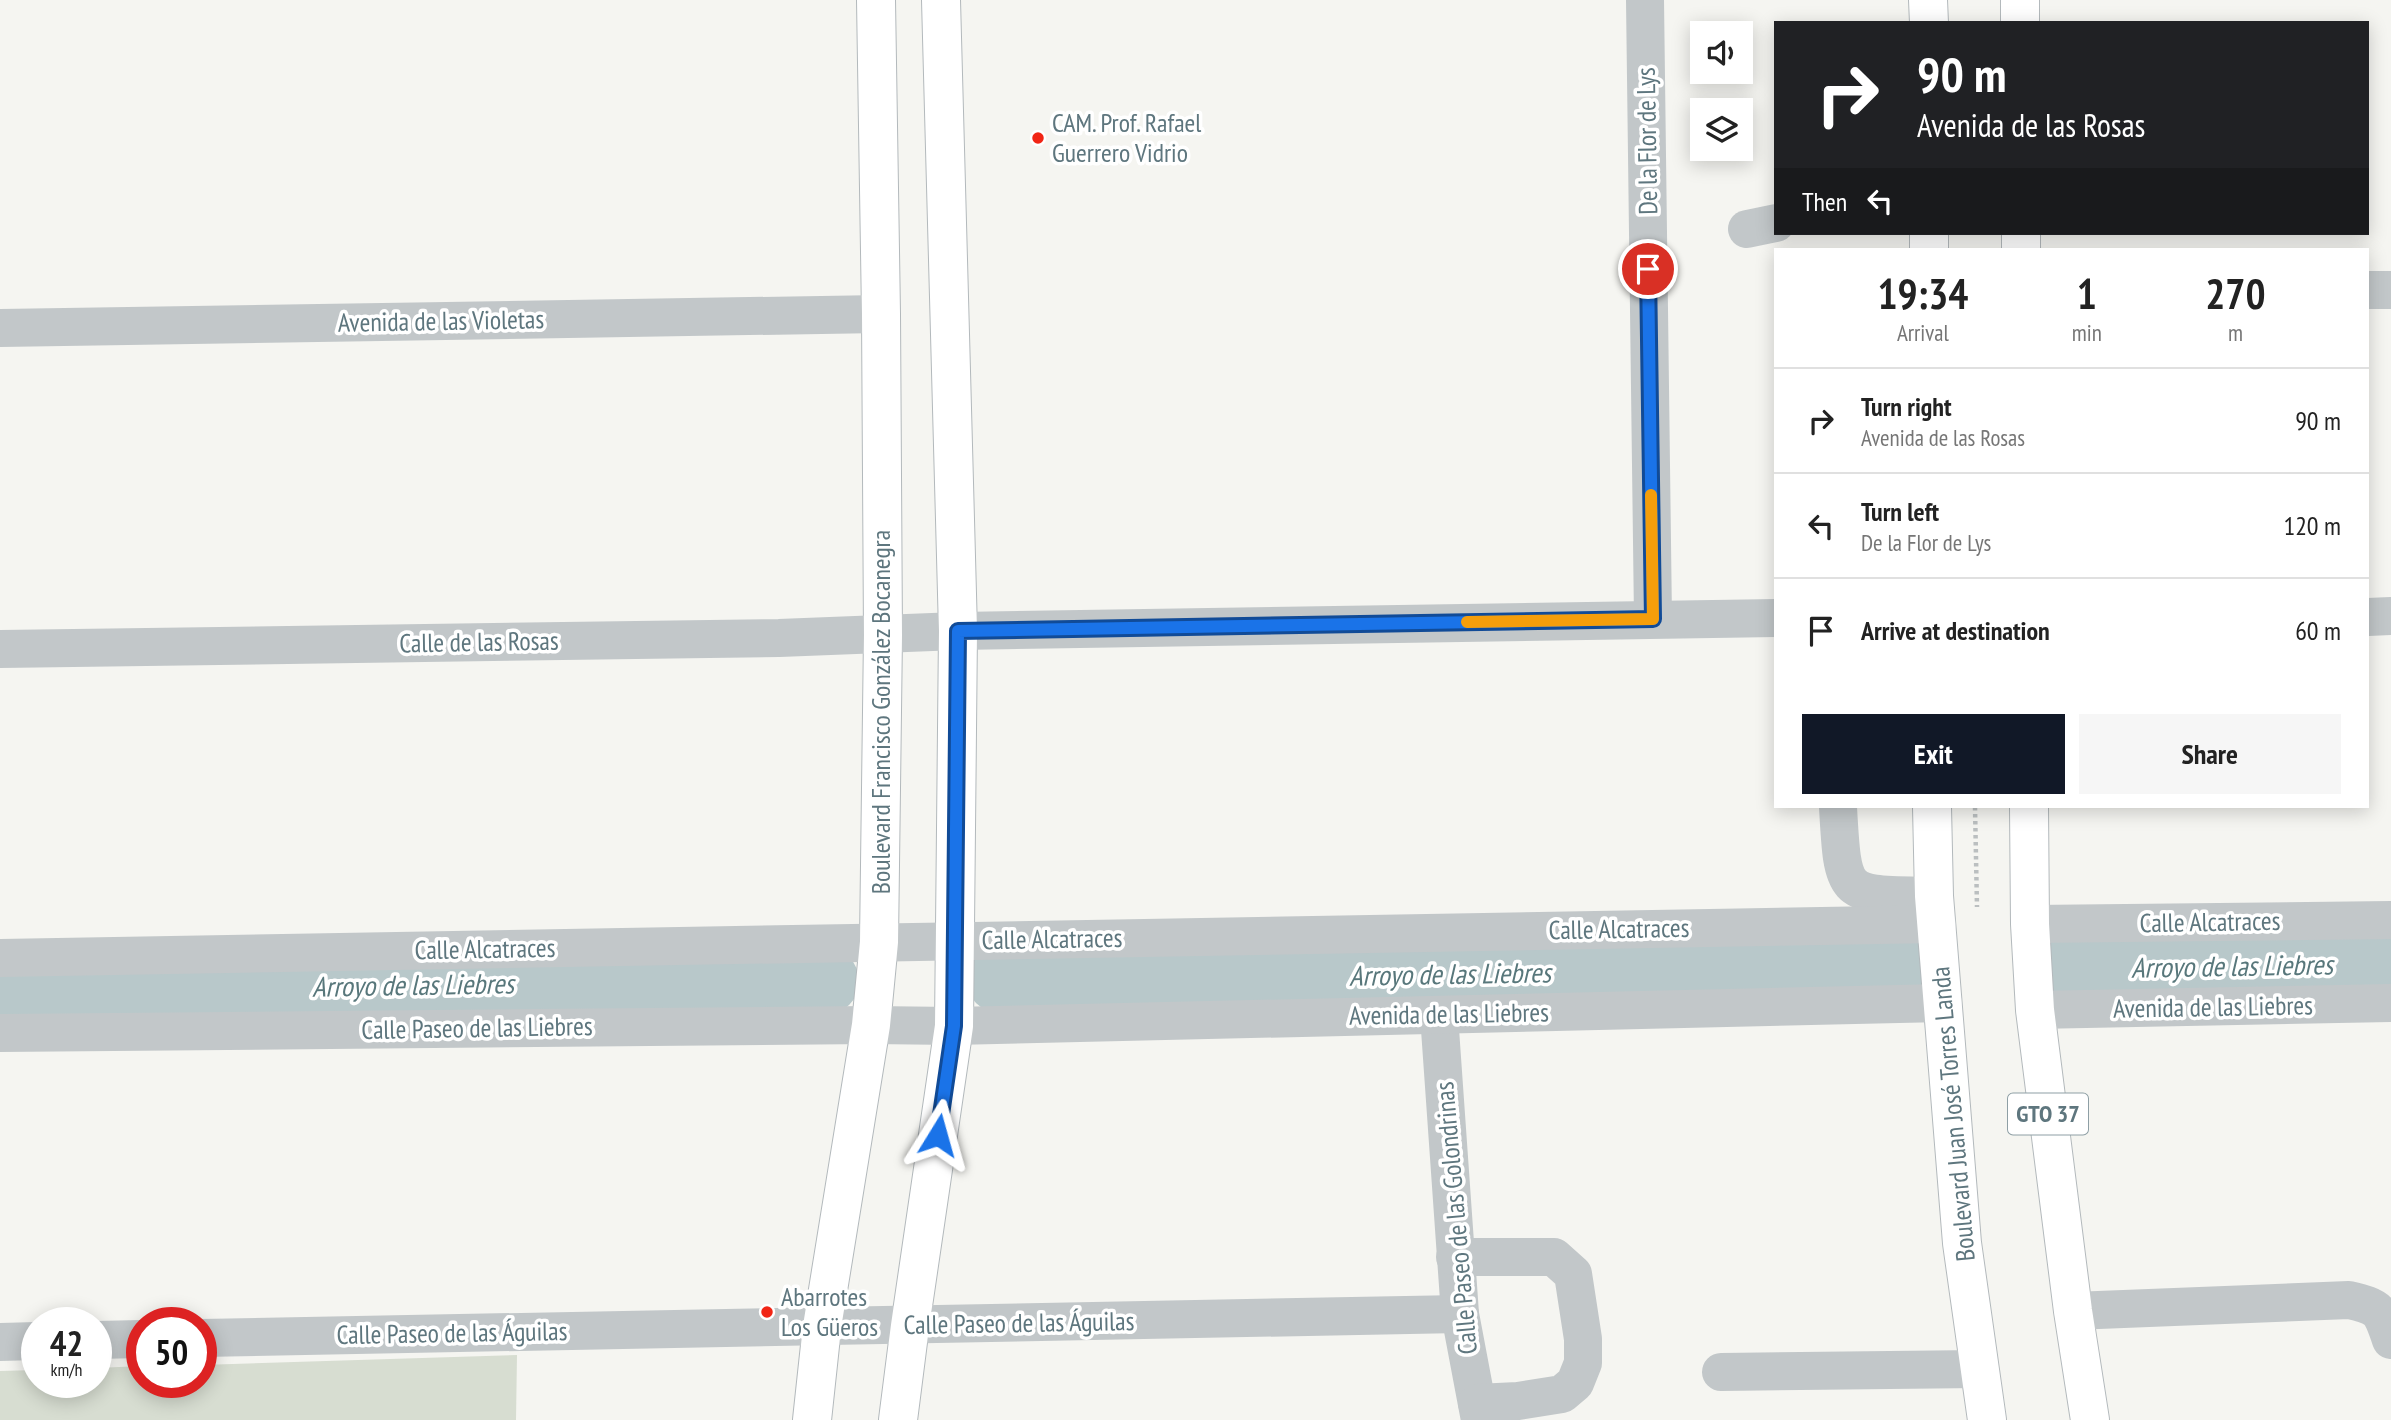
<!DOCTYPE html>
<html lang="en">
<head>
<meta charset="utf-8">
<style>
  body { margin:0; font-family:"PT Sans Narrow",sans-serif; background:#f6f6f6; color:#222; height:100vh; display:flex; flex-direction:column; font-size:26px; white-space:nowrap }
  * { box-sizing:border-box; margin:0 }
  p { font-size:23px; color:#767676 }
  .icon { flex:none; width:38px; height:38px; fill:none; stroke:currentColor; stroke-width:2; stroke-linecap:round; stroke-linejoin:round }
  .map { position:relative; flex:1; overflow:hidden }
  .sheet { position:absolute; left:1774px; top:248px; width:595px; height:560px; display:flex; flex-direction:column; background:#fff; border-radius:0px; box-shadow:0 4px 18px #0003 }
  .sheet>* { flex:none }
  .banner { position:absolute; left:1774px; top:21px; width:595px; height:214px; border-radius:0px; box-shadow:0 4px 18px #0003; background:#202124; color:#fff; overflow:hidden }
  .tools { position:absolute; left:1690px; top:21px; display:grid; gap:14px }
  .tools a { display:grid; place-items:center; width:63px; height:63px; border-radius:0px; background:#fff; box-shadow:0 4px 18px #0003; font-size:35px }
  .speed { position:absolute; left:21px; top:1307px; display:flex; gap:14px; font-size:35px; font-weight:700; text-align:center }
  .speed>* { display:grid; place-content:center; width:91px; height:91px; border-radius:50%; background:#fff; box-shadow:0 4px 18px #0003; line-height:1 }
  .speed small { font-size:18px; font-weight:400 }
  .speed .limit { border:10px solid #d22; background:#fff; color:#111 }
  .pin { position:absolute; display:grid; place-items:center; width:60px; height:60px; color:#fff; margin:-30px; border:4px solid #fff; border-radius:50%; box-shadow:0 2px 7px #0007 }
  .me { position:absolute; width:77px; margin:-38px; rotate:8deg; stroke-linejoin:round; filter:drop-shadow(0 0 5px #0008) }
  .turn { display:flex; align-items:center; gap:24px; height:147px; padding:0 28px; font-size:32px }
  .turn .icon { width:91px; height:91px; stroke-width:2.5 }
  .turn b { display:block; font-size:49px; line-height:60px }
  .then { display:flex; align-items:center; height:66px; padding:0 28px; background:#0003; gap:14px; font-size:26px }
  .eta { display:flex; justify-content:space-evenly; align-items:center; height:119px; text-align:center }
  .eta b { font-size:42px; font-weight:800; line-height:49px }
  .cta { display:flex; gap:14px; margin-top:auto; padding:14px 28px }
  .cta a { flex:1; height:80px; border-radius:0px; background:#111827; color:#fff; font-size:28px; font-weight:800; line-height:80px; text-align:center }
  .cta a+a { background:#f6f6f6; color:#222 }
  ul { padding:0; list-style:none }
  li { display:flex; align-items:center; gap:21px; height:105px; padding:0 28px; border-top:2px solid #e0e0e0 }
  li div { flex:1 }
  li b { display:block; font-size:26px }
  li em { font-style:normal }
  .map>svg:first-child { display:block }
  .green { fill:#d7ddd1 }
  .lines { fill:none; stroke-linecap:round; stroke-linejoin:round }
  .river { stroke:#b8c8ca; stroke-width:68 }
  .major-casing { stroke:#b3b9bc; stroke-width:40 }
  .path { stroke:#bbbfc0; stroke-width:4.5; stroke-dasharray:3.5 3.5; stroke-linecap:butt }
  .minor { stroke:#c2c7c9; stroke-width:38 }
  .major { stroke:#fff; stroke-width:38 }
  .route-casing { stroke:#114b97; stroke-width:18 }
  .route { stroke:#1a73e8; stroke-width:12 }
  .slow { stroke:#f59e0b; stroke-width:12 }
  .poi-dot { fill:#f12515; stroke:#fff; stroke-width:2.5 }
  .labels { text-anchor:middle; stroke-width:7; stroke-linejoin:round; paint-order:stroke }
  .shield { fill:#fff; stroke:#8e9fa5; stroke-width:2 }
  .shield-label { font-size:24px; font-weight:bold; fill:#5e767e }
  .poi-label { font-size:26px; fill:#5e767e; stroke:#fff; text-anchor:start }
  .street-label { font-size:26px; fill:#5e767e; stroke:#fff }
  .water-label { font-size:28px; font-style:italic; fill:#58777b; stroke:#fff }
</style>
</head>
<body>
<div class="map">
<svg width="2391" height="1420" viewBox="0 0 2391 1420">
  <rect width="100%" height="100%" fill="#f5f5f1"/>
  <polygon class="green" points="517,1355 516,1420 0,1420 0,1371 37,1370 37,1382 96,1382 96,1368 142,1366 142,1382 201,1382 201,1365"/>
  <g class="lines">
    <g class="river">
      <polyline points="2072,968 2391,964"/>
      <polyline points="1000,979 1901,970"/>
      <polyline points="0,990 825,981"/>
    </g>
    <defs>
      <g id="major">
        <polyline points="1928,0 1929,23"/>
        <polyline points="2020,0 2020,23"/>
        <polyline points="2021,233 2021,250"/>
        <polyline points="1929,250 1929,233"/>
        <polyline points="1932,807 1934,896 1962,1243 1987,1420"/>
        <polyline points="2029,807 2030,924 2035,1010 2073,1311 2090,1420"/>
        <polyline points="812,1420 822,1327 871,1025 879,942 883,635 881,314 876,0"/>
        <polyline points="898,1420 910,1326 954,1026 958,631 941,0"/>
      </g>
    </defs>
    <use href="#major" class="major-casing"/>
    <polyline class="path" points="1975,807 1977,907"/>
    <g class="minor">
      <polyline points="1645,0 1653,619"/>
      <polyline points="1747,229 1776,223"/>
      <polyline points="2368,290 2391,290"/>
      <polyline points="0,328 881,314"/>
      <polyline points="2368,617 2391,616"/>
      <polyline points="0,649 779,638 958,631 1776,618"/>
      <path d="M 1838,807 C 1843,900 1843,894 1934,896"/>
      <polyline points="2030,924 2391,920"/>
      <polyline points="0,958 1937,924"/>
      <polyline points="2035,1010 2391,1003"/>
      <polyline points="1439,1015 1460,1314 1480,1420"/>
      <polyline points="0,1033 871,1025 954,1026 1943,1003"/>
      <polyline points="1455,1257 1554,1257 1573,1274 1583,1339 1583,1363 1575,1383 1562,1394 1518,1401 1477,1403"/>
      <path d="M 2073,1311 L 2349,1300 C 2380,1307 2381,1310 2391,1340"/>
      <polyline points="201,1338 1460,1314"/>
      <polyline points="96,1340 142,1339"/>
      <polyline points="0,1342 37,1341"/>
      <polyline points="1721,1372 1979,1369"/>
    </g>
    <use href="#major" class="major"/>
  </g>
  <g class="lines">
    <defs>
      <polyline id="route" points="938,1135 954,1026 958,631 1653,619 1648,269"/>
    </defs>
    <use href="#route" class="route-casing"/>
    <use href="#route" class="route"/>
    <polyline class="slow" points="1467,622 1653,619 1651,495"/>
  </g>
  <g class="poi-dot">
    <circle cx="1038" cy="138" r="7"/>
    <circle cx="767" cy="1312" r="7"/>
  </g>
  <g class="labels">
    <rect class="shield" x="2008" y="1093.5" width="80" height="41" rx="5"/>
    <g class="shield-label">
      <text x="2048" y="1122">GTO 37</text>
    </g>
    <g class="poi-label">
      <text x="1052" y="132">CAM. Prof. Rafael<tspan x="1052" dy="30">Guerrero Vidrio</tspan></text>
      <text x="781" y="1306">Abarrotes<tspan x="781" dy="30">Los Güeros</tspan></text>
    </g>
    <g class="street-label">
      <text transform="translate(1647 141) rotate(-91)" y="9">De la Flor de Lys</text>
      <text transform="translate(441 321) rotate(-1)" y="9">Avenida de las Violetas</text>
      <text transform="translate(479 642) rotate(-1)" y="9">Calle de las Rosas</text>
      <text transform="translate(881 712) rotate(-90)" y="9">Boulevard Francisco González Bocanegra</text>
      <text transform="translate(2210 922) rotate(-1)" y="9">Calle Alcatraces</text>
      <text transform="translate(1619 929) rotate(-1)" y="9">Calle Alcatraces</text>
      <text transform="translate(1052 939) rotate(-1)" y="9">Calle Alcatraces</text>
      <text transform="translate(485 949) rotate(-1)" y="9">Calle Alcatraces</text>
      <text transform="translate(2213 1007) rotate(-1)" y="9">Avenida de las Liebres</text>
      <text transform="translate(1449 1014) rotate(-1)" y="9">Avenida de las Liebres</text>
      <text transform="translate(477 1028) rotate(-1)" y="9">Calle Paseo de las Liebres</text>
      <text transform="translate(1953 1114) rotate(-95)" y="9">Boulevard Juan José Torres Landa</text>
      <text transform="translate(1456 1218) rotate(-95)" y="9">Calle Paseo de las Golondrinas</text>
      <text transform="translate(1019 1323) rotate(-1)" y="9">Calle Paseo de las Águilas</text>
      <text transform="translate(452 1333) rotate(-1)" y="9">Calle Paseo de las Águilas</text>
    </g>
    <g class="water-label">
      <text transform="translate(2232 966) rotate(-1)" y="10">Arroyo de las Liebres</text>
      <text transform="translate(1450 974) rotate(-1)" y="10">Arroyo de las Liebres</text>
      <text transform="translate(413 985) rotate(-1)" y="10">Arroyo de las Liebres</text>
    </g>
  </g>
</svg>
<div class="tools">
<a><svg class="icon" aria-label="sound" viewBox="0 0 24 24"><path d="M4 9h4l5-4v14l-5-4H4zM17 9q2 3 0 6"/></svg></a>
<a><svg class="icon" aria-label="layers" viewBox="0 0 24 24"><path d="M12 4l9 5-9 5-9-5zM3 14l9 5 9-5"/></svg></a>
</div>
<div class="speed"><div>42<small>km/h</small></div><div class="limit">50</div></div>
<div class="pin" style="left:1648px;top:269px;background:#d93025"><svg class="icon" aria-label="arrive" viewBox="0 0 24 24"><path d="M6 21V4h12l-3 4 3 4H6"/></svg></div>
<svg class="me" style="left:938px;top:1135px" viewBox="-20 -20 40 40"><path d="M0-17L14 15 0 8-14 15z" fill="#1a73e8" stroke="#fff" stroke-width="4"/></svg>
<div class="banner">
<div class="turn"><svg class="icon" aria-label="right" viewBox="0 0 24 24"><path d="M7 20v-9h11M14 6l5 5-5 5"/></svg><div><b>90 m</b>Avenida de las Rosas</div></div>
<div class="then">Then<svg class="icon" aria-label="left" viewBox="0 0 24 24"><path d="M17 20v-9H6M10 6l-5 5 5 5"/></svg></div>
</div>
<section class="sheet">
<div class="eta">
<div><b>19:34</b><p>Arrival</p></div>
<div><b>1</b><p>min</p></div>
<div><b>270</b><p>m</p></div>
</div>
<ul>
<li><svg class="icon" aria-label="right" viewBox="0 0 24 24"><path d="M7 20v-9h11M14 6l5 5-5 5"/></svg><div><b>Turn right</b><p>Avenida de las Rosas</p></div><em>90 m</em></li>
<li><svg class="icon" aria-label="left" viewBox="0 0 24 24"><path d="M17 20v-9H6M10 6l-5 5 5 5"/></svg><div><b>Turn left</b><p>De la Flor de Lys</p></div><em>120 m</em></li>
<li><svg class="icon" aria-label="arrive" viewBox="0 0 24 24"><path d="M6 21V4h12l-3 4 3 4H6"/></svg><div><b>Arrive at destination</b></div><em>60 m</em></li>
</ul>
<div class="cta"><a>Exit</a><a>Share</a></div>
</section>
</div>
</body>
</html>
